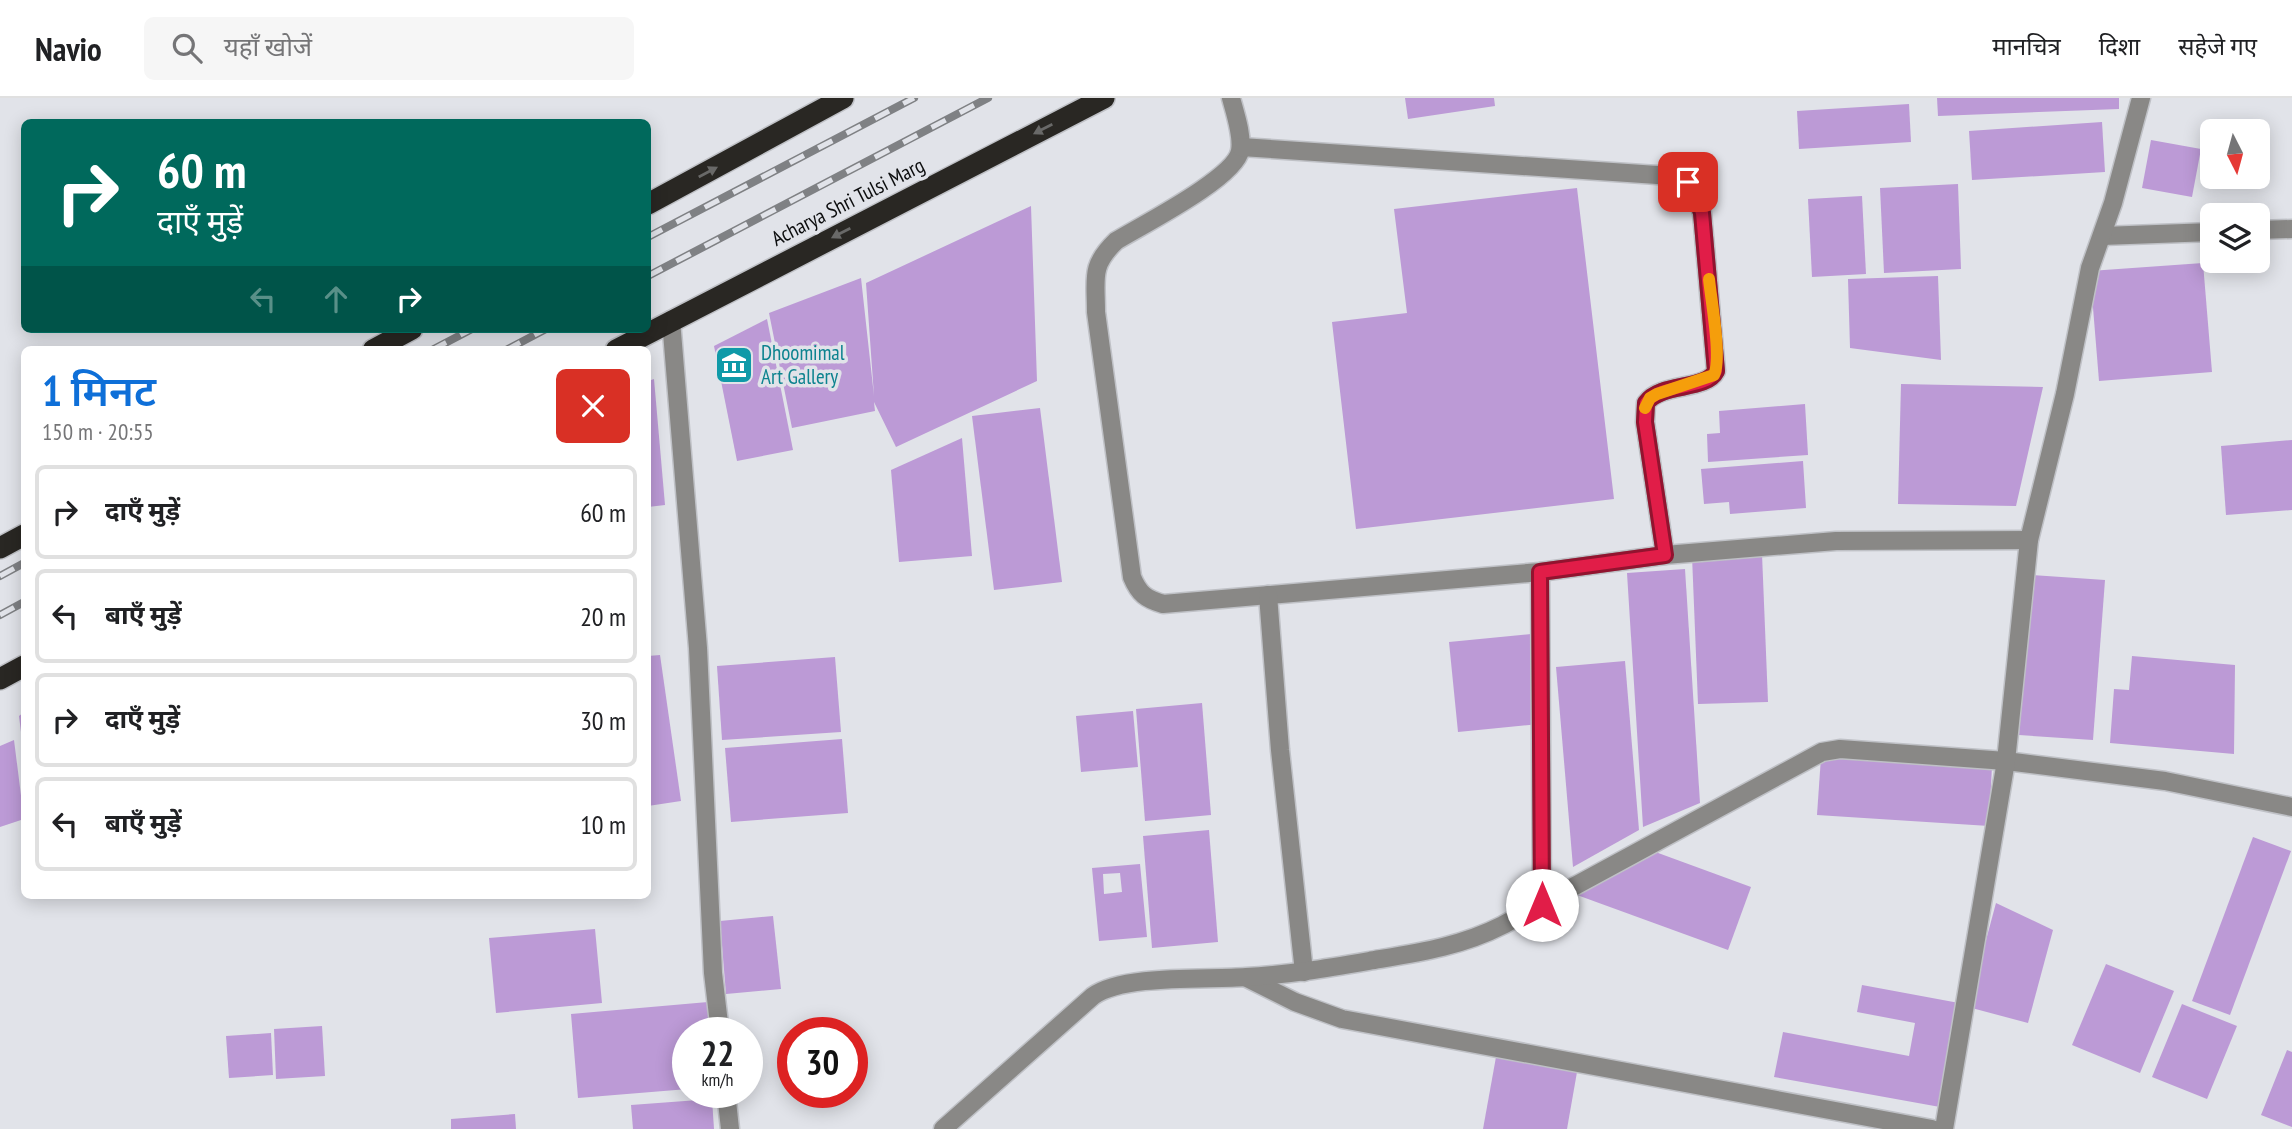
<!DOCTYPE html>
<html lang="hi">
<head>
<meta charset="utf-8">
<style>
  body { margin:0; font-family:"PT Sans Narrow","Noto Sans Devanagari",sans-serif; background:#f6f6f6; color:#202124; height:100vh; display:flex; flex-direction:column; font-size:26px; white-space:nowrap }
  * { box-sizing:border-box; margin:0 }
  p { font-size:23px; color:#757577 }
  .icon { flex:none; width:38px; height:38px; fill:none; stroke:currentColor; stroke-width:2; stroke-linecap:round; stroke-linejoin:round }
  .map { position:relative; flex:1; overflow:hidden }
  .drawer { position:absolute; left:21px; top:248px; width:630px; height:553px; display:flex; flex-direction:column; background:#fff; border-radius:10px; box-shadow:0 4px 18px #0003 }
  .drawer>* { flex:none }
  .guide { position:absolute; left:21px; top:21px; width:630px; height:214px; border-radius:10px; box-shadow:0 4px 18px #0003; background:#00695c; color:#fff; overflow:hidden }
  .needle { width:46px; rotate:174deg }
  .tools { position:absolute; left:2200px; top:21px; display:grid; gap:14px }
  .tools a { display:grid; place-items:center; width:70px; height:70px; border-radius:10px; background:#fff; box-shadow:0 4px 18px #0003; font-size:35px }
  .speed { position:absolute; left:672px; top:919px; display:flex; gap:14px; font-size:35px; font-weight:700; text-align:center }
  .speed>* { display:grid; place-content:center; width:91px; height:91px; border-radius:50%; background:#fff; box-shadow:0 4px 18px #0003; line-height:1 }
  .speed small { font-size:18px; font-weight:400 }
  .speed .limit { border:10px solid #d22; background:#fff; color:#111 }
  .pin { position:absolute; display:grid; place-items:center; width:60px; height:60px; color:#fff; margin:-30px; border-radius:14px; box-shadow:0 4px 10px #0006 }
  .me { position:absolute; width:77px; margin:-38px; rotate:0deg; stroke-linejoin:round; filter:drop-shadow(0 0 5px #0008) }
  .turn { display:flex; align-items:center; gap:24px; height:147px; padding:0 21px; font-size:32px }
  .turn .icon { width:91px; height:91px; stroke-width:2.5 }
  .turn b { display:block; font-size:49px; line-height:60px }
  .lanes { display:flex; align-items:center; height:66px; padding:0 21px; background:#0003; justify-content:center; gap:35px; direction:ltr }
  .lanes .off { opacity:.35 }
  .round { display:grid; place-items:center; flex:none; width:74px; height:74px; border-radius:10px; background:#f6f6f6 }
  .headline { display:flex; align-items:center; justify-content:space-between; height:119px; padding:0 21px }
  h1 { font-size:42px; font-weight:600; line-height:52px; color:#0e6fd8 }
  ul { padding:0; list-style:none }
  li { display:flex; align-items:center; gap:21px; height:94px; margin:0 14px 10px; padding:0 7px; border:4px solid #e0e0e0; border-radius:10px }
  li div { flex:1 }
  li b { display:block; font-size:26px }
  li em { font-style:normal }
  header { display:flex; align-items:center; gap:42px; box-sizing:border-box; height:98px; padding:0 35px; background:#fff; border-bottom:2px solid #e0e0e0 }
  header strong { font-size:33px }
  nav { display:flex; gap:38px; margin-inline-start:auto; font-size:24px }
  .search { width:490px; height:63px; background:#f6f6f6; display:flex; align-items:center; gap:18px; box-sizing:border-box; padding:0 24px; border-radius:10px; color:#757577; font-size:26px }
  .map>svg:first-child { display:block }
  .building { fill:#bc9ad6; fill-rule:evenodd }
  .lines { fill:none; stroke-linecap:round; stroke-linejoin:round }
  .minor-casing { stroke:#bfc1c6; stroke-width:21 }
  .highway-casing { stroke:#bfc1c6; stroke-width:24 }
  .minor { stroke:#898886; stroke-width:18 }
  .highway { stroke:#292723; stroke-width:21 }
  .rail-casing { stroke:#7f8184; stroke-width:8 }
  .rail { stroke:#e1e3e9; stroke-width:5; stroke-dasharray:16; stroke-linecap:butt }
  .oneway { fill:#696968 }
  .route-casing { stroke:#92132f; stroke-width:18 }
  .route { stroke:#e11d48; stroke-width:12 }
  .slow { stroke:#f59e0b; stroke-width:12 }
  .labels { text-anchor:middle; stroke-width:7; stroke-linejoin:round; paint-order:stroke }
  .street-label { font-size:21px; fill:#0c0d0e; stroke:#e1e3e9 }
  .culture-label { font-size:21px; fill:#0d838f; stroke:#e1e3e9; text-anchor:start }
</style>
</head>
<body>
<header>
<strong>Navio</strong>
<div class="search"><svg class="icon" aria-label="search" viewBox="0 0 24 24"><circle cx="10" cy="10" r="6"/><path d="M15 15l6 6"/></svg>यहाँ खोजें</div>
<nav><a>मानचित्र</a><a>दिशा</a><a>सहेजे गए</a></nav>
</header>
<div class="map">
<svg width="2292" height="1031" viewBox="0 0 2292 1031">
  <rect width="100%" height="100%" fill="#e1e3e9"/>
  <g class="building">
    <polygon points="1405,0 1494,0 1495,8 1408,21"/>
    <polygon points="1937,0 2119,0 2119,11 1938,18"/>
    <polygon points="1909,6 1911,44 1799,51 1797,13"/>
    <polygon points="2102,24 2105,74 1972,82 1969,33"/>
    <polygon points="2151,42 2201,51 2192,99 2142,90"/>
    <polygon points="1958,86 1961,171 1884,175 1880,90"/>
    <polygon points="1577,90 1614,401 1356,431 1332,224 1407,215 1394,111"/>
    <polygon points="1862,98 1866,176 1812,179 1808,101"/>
    <polygon points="1031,108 1037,283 896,349 874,304 875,313 792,330 769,215 861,180 874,298 866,185"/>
    <polygon points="2203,165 2212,274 2099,283 2090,173"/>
    <polygon points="1938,178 1941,262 1850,250 1848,181"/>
    <polygon points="767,221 793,352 737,363 714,248"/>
    <polygon points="654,281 665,407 648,409 648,283"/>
    <polygon points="1901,286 2043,289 2016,408 1898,406"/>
    <polygon points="1805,306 1808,357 1708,364 1707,336 1720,335 1719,313"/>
    <polygon points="1040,310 1062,484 994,492 972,318"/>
    <polygon points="962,340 972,458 899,464 891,372"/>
    <polygon points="2292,342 2292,412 2226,417 2221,348"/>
    <polygon points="1803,363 1806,410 1730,416 1729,404 1704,406 1701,371"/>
    <polygon points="1762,456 1768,604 1698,606 1692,458"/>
    <polygon points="1685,471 1700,705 1643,729 1627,475"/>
    <polygon points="2032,477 2105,482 2093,642 2019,637"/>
    <polygon points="1531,536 1540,626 1458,634 1449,544"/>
    <polygon points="660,557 681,703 648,708 648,558"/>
    <polygon points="2132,558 2235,567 2234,656 2110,645 2114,591 2129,592"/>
    <polygon points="835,559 841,634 722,642 717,568"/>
    <polygon points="1625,563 1639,732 1573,769 1556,569"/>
    <polygon points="1202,605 1211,717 1145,723 1136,611"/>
    <polygon points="1133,613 1138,669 1081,674 1076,618"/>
    <polygon points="24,614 24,650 23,650 19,618"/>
    <polygon points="842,641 848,715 731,724 725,650"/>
    <polygon points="14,642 24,721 0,729 0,648"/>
    <polygon points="1821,659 1992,668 1989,728 1817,717"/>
    <polygon points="1209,732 1218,844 1152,850 1143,738"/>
    <polygon points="2253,739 2291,753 2230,917 2192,903"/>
    <polygon points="1650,752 1751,789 1728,852 1577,797"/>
    <path d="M 1140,766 L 1147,839 L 1099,843 L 1092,770 ZM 1120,775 L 1122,794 L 1104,796 L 1103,776 Z"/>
    <polygon points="1996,805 2053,832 2028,925 1968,909"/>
    <polygon points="773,818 781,891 726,896 720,823"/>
    <polygon points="595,831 602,905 496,915 489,840"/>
    <polygon points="2106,866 2174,893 2140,975 2072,947"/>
    <polygon points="1862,887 1959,905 1940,1009 1774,979 1783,934 1909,958 1915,925 1857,914"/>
    <polygon points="708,904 710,934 688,934 688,991 578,1000 571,916"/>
    <polygon points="2182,906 2237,928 2207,1001 2152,979"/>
    <polygon points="322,928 325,978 276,981 274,931"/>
    <polygon points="271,935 273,977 229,980 226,938"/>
    <polygon points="2287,952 2292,954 2292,1029 2261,1017"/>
    <polygon points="1496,959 1577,974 1567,1031 1483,1031"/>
    <polygon points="712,1001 714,1031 633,1031 631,1007"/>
    <polygon points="515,1016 516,1031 451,1031 451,1021"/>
  </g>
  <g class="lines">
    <defs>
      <g id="minor">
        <path d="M 1231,0 C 1235,15 1243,38 1240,53 C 1235,80 1142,127 1116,143 C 1090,168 1096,180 1096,214 L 1132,479 C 1139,496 1146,501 1163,506 L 1540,474 L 1665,457 L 1836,443 L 2029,442"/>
        <path d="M 1241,49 L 1672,78 C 1694,86 1695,93 1702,115 L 1716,273 C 1706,293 1661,284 1646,305 L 1645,324 L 1665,457"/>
        <polyline points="2258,132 2292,131"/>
        <polyline points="2102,138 2212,134"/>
        <polyline points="671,222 698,550 713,875 720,934"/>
        <polyline points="1540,474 1542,807"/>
        <polyline points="1268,497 1280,652 1304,874"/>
        <polyline points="1247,880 1295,904 1342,921 1932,1031"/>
        <polyline points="726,994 730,1031"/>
        <path d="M 943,1031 L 1093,898 C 1124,876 1206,882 1246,879 C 1287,877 1328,870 1369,863 C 1416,855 1460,849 1503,827 L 1822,654 L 1840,651 L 2006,663 L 2165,683 L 2292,709"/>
        <polyline points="1944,1031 2006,663 2029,442 2065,296 2090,170 2113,105 2141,0"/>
      </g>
      <g id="highway">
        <polyline points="648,106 843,0"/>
        <polyline points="373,252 412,231"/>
        <polyline points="616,252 1104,0"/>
        <polyline points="0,450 24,437"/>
        <polyline points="0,581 24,568"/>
      </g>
    </defs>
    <use href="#minor" class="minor-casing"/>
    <use href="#highway" class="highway-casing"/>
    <use href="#minor" class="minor"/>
    <use href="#highway" class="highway"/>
    <defs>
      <g id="rail">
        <polyline points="648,139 914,0"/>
        <polyline points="648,178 988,0"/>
        <polyline points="432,252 472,231"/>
        <polyline points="506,252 546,231"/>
        <polyline points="0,478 24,465"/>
        <polyline points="0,517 24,504"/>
      </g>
    </defs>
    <use href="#rail" class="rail-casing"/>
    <use href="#rail" class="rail"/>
  </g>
  <defs><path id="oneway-solid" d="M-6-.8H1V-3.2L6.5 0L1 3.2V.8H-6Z" transform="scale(1.75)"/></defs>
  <g class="oneway">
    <use href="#oneway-solid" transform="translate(1043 31) rotate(153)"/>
    <use href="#oneway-solid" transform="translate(708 74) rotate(-28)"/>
    <use href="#oneway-solid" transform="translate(841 135) rotate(153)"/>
  </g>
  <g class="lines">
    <defs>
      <path id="route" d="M 1542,807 L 1540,474 L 1665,457 L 1645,324 L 1646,305 C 1661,284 1706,293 1716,273 L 1702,115 L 1695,94 L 1688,84"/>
    </defs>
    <use href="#route" class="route-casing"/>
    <use href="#route" class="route"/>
    <path class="slow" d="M 1645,310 L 1650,300 L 1657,296 L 1714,277 C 1722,260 1711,202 1709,181"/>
  </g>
  <defs>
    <symbol id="museum-square" viewBox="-11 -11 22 22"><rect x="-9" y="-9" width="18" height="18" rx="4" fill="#0f9aa8" stroke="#e1e3e9"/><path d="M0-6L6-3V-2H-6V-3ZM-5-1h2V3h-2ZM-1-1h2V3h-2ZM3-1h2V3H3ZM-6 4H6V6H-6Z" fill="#fff"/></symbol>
  </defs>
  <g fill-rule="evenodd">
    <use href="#museum-square" x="712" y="245" width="44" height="44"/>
  </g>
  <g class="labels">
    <g class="street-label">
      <text transform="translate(848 104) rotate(-27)" y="7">Acharya Shri Tulsi Marg</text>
    </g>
    <g class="culture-label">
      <text x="761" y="262">Dhoomimal<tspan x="761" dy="24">Art Gallery</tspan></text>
    </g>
  </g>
</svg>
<div class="tools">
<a><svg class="needle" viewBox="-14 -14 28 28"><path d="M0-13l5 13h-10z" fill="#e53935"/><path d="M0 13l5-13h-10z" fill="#757577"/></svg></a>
<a><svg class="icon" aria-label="layers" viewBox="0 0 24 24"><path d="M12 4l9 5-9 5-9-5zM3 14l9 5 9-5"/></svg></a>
</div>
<div class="speed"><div>22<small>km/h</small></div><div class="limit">30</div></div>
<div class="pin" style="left:1688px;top:84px;background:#d93025"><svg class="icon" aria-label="arrive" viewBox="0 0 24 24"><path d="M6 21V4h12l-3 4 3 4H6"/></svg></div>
<svg class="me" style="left:1542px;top:807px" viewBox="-20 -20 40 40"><circle r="19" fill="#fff"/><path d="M0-13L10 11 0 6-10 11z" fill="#e11d48"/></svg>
<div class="guide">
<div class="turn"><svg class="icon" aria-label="right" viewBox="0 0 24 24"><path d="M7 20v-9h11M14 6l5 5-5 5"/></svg><div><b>60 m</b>दाएँ मुड़ें</div></div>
<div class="lanes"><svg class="icon off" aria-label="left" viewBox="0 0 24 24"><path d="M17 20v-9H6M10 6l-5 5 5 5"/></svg><svg class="icon off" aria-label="ahead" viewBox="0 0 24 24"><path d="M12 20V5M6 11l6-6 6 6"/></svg><svg class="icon" aria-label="right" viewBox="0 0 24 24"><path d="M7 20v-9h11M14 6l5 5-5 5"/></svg></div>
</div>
<section class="drawer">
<div class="headline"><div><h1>1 मिनट</h1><p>150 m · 20:55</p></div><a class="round" style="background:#d93025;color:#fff"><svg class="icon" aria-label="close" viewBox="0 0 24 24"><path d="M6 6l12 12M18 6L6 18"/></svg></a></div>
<ul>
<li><svg class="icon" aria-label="right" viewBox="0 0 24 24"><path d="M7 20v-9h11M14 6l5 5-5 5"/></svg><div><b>दाएँ मुड़ें</b></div><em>60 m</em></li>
<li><svg class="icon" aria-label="left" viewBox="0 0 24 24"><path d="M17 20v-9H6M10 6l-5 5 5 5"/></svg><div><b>बाएँ मुड़ें</b></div><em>20 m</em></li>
<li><svg class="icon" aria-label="right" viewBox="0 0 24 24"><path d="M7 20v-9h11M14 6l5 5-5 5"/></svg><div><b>दाएँ मुड़ें</b></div><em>30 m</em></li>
<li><svg class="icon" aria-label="left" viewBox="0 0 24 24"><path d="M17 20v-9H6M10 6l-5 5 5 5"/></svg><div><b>बाएँ मुड़ें</b></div><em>10 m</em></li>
</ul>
</section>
</div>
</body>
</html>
